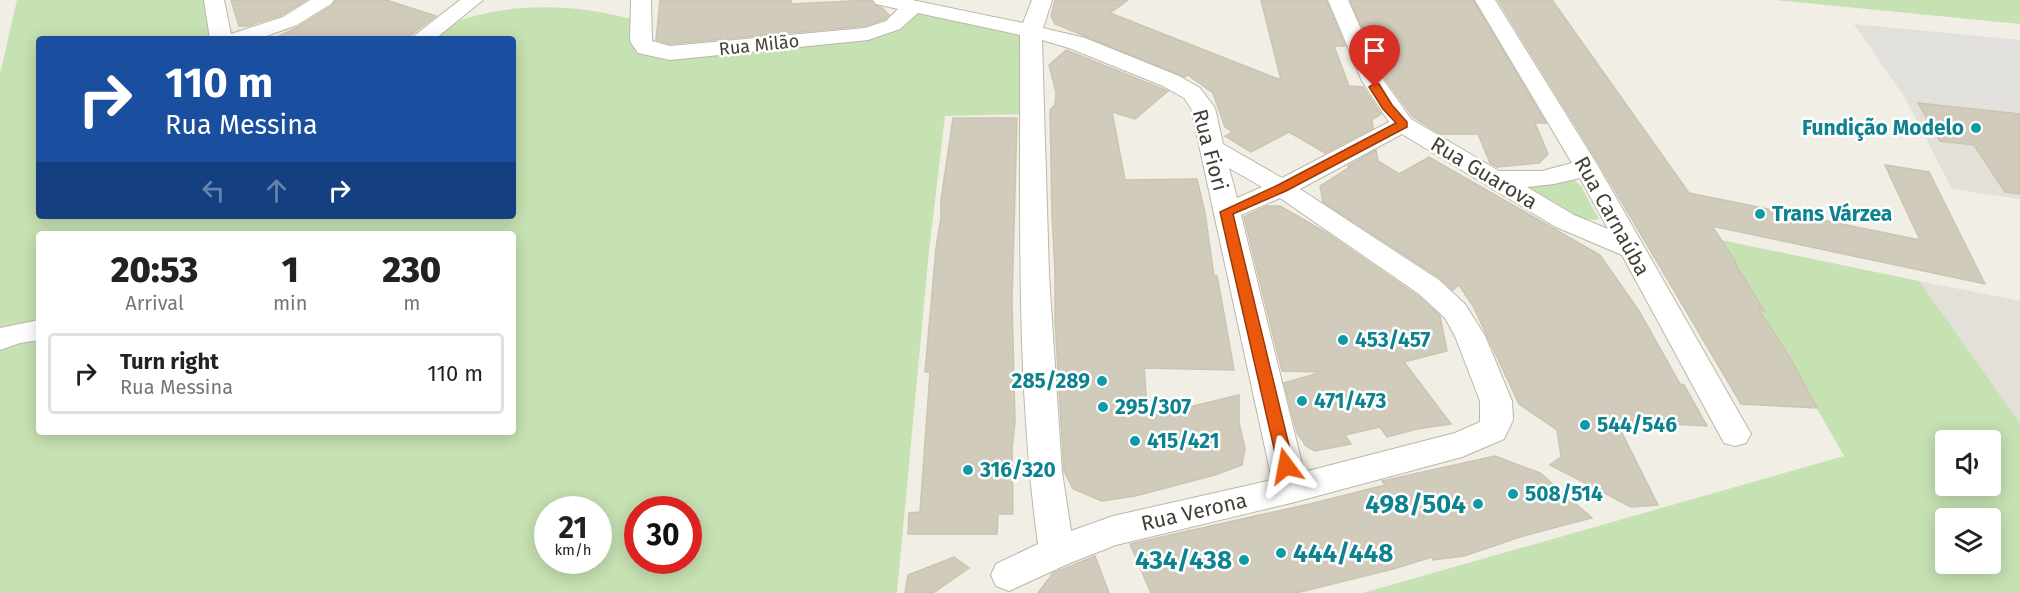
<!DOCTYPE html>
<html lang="en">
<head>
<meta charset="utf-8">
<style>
  body { margin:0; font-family:"Fira Sans",sans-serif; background:#f6f6f6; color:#222; height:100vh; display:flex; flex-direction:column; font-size:22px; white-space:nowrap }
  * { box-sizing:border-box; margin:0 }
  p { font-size:20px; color:#767676 }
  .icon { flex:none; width:33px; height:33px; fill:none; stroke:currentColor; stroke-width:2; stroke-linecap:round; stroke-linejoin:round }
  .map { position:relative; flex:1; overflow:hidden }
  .side { position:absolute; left:36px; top:231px; width:480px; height:204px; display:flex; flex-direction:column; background:#fff; border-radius:6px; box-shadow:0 3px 15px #0003 }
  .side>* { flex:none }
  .banner { position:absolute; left:36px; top:36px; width:480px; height:183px; border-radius:6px; box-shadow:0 3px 15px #0003; background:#1a4fa0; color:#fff; overflow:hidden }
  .fabs { position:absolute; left:1935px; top:430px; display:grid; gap:12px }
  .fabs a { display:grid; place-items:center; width:66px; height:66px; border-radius:6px; background:#fff; box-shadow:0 3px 15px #0003; font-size:30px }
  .speed { position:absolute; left:534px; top:496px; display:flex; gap:12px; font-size:30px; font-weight:700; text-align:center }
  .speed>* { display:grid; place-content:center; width:78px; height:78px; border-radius:50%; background:#fff; box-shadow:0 3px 15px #0003; line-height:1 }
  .speed small { font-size:15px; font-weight:400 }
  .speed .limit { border:9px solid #d22; background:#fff; color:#111 }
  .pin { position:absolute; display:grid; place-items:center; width:51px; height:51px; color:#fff; margin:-62px -26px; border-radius:50% 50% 50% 0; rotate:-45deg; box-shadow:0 0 6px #0007 }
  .pin .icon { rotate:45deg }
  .me { position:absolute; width:66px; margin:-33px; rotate:347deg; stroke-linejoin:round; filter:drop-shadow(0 0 4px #0008) }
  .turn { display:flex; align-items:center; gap:21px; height:126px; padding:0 30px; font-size:27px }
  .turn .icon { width:78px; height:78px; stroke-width:2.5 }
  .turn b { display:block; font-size:42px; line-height:51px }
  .lanes { display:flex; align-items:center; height:57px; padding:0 30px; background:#0003; justify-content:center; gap:30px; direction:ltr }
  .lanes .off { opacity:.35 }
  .eta { display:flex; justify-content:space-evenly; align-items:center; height:102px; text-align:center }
  .eta b { font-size:36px; font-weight:800; line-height:42px }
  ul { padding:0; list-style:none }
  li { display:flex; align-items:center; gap:18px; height:81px; margin:0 12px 9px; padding:0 18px; border:3px solid #e0e0e0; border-radius:6px }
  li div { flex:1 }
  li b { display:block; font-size:22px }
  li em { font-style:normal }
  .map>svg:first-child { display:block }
  .industrial { fill:#e3e0da }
  .green { fill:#c6e1b2; fill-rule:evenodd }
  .parking { fill:#e2e0dd }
  .building { fill:#d1cbbc; stroke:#cbc4b0; stroke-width:1.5 }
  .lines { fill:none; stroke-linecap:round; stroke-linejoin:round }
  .minor-casing { stroke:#bbb7a9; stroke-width:2 }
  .minor { fill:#fff; fill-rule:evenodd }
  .route { fill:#ea580c; stroke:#983908; stroke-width:1.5 }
  .culture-dot { fill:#0f9aa8; stroke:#fff; stroke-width:2 }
  .labels { text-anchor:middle; stroke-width:5; stroke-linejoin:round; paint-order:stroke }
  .far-street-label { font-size:18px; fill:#423f35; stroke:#fff }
  .culture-label { font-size:21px; font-weight:bold; fill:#0d838f; stroke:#fff; text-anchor:start }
  .street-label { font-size:21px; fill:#423f35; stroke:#fff }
  .near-culture-label { font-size:26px; font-weight:bold; fill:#0d838f; stroke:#fff; text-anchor:end }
</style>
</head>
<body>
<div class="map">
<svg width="2020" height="593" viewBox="0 0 2020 593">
  <rect width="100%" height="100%" fill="#f1eee5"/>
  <g class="industrial">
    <polygon points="1905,98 2020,110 2020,199 1952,189"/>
    <polygon points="1919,281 2020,301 2020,423"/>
  </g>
  <g class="green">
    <path d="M 17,0 L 215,0 L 222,39 L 39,39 L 39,216 L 513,216 L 513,39 L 421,39 C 481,0 572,0 641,22 L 647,48 L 868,34 L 913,7 L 1031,31 L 1031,114 L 945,116 L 929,251 L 897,593 L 0,593 L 0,74 ZM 39,234 L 513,234 L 513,432 L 39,432 ZM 548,510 L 598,510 L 598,561 L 548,561 ZM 638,510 L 688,510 L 688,561 L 638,561 Z"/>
    <polygon points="1776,0 2020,0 2020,24"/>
    <path d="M 1572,178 L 1581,186 L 1599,219 C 1572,224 1548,203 1526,190 L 1534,183 Z"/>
    <path d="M 1721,240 L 1919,281 L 2020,423 L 2020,593 L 1363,593 L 1844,456 ZM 1946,441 L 1990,441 L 1990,486 L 1946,486 ZM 1946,519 L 1990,519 L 1990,564 L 1946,564 Z"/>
  </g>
  <polygon class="parking" points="1854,24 2020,40 2020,110 1905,98"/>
  <g class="building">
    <polygon points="231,0 306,0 282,15 248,26 239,26"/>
    <polygon points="336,0 386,0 436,16 405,39 273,39 298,27 332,6"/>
    <polygon points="660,0 791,0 792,4 871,0 874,5 882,8 889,15 885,19 865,26 670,44 656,40"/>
    <polygon points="1055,0 1128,0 1110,13 1281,80 1261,0 1326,0 1345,46 1334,46 1349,86 1363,87 1381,114 1372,120 1373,128 1325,153 1289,132 1251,152 1225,136 1233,132 1225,127 1213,93 1188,75 1185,77 1055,24 1051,16"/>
    <polygon points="1350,0 1473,0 1546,123 1535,123 1548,154 1539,163 1497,167 1490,163 1478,134 1440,134 1413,117 1386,80"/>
    <polygon points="1498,0 1552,0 1689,193 1920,240 1885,165 1929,172 1985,284 1712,226 1736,262 1734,262 1764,311 1759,310 1789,356 1817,408 1741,404 1600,165"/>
    <polygon points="1066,50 1168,91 1135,119 1112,112 1125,180 1197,179 1205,213 1214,276 1217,276 1223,308 1234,370 1144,368 1148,417 1239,395 1239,423 1245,448 1242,465 1215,475 1135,496 1102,501 1073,489 1064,471 1055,321 1055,273 1052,215 1050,110 1055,105 1056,92 1049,65"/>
    <polygon points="1918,103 2020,114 2020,194 2005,192 1974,145 1940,141"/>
    <polygon points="953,118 1017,118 1012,302 1015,422 1012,449 1013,514 998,514 997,534 908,534 909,513 920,512 930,372 925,372 936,248 941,218 941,200"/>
    <polygon points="1376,150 1378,161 1399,174 1429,157 1600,255 1639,311 1680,384 1684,385 1707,426 1616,421 1658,505 1631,507 1550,465 1561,457 1557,430 1519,404 1473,306 1459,285 1453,290 1440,278 1323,202 1320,186 1350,167 1348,166"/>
    <polygon points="1267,206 1280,206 1325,232 1418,296 1440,316 1447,351 1404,362 1451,424 1417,429 1387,437 1380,427 1345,435 1351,444 1315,451 1306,446 1297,433 1284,383 1322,372 1282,371 1244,217"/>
    <polygon points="1495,456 1540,473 1592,518 1523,536 1464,556 1433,560 1432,557 1393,569 1296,593 1151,593 1130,544 1314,503 1385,485 1382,481"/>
    <polygon points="1095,556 1109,593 1038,593 1053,573"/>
    <polygon points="954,557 969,568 933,593 905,593 908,575"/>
  </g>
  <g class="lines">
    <defs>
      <g id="minor">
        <polygon points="204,0 224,0 231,34 283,17 310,0 334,0 331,4 297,25 258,39 210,39"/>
        <polygon points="460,0 483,0 435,39 410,39"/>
        <path d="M 631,0 L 651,0 L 652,41 L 670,46 L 865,28 L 886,21 L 898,9 L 876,4 L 873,0 L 912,0 L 1023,23 L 1032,0 L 1052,0 L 1043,28 L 1085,38 L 1179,76 L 1200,88 L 1215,108 L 1223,144 L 1282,178 L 1389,122 L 1362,81 L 1328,0 L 1348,0 L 1384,81 L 1411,119 L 1499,171 L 1542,171 L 1572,163 L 1475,0 L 1495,0 L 1598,166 L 1751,434 L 1746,443 L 1735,446 L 1724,443 L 1622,255 L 1556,227 L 1402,134 L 1300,189 L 1439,280 L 1465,304 L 1485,336 L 1512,401 L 1513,420 L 1504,439 L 1462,457 L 1291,503 L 1116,545 L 1070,563 L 1009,591 L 996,586 L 991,575 L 996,564 L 1038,544 C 1015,376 1021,204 1020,35 L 918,13 L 900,29 L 868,40 L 670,60 L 638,53 L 630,41 ZM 1042,40 L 1069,48 L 1163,86 L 1184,98 L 1191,108 L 1272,480 L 1113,516 L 1071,531 L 1062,472 L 1049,275 ZM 1229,168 L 1262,187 L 1237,198 ZM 1580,178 L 1608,229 L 1574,215 L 1527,187 L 1554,184 ZM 1280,198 L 1419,294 L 1445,318 L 1455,336 L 1480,401 L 1480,422 L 1455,433 L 1304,472 L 1241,215 Z"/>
        <polygon points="39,320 39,340 20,343 0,350 0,328"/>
      </g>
    </defs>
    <use href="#minor" class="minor-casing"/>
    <use href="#minor" class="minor"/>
  </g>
  <polygon class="route" points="1375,83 1379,84 1392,105 1407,122 1407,127 1286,191 1233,214 1294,466 1292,471 1286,473 1280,471 1278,466 1220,212 1278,185 1396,123 1383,109 1369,87"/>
  <g class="culture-dot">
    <circle cx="1976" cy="128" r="6"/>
    <circle cx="1760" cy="214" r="6"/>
    <circle cx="1343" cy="340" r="6"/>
    <circle cx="1102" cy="381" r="6"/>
    <circle cx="1302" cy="401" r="6"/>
    <circle cx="1103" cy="407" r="6"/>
    <circle cx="1585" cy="425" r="6"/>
    <circle cx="1135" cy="441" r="6"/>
    <circle cx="968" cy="470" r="6"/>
    <circle cx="1513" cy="494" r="6"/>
    <circle cx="1478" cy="504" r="6"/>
    <circle cx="1281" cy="553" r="6"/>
    <circle cx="1244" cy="560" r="6"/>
  </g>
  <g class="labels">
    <g class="far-street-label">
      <text transform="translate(759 45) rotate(-6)" y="6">Rua Milão</text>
    </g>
    <g class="culture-label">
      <text x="1964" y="135" text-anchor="end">Fundição Modelo</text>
      <text x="1772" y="221">Trans Várzea</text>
      <text x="1355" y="347">453/457</text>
      <text x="1090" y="388" text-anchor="end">285/289</text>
      <text x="1314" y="408">471/473</text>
      <text x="1115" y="414">295/307</text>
      <text x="1597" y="432">544/546</text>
      <text x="1147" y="448">415/421</text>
      <text x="980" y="477">316/320</text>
      <text x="1525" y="501">508/514</text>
    </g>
    <g class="street-label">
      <text transform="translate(1210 150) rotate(75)" y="7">Rua Fiori</text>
      <text transform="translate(1484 173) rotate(31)" y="7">Rua Guarova</text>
      <text transform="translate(1612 216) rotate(61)" y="7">Rua Carnaúba</text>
      <text transform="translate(1194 512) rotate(-13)" y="7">Rua Verona</text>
    </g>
    <g class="near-culture-label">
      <text x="1466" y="513">498/504</text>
      <text x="1293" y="562" text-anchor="start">444/448</text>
      <text x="1232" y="569">434/438</text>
    </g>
  </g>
</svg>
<div class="fabs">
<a><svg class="icon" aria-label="sound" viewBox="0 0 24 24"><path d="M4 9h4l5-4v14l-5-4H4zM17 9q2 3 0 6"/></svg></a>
<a><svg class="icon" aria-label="layers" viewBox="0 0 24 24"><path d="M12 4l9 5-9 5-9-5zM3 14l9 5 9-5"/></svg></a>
</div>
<div class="speed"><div>21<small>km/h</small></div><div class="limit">30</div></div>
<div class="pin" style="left:1375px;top:87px;background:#d93025"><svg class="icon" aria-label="arrive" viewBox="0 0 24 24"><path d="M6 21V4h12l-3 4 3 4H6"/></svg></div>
<svg class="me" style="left:1286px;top:466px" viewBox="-20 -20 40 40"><path d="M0-17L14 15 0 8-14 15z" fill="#ea580c" stroke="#fff" stroke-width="4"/></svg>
<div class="banner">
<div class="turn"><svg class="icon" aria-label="right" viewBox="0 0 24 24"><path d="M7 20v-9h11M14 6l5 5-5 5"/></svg><div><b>110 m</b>Rua Messina</div></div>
<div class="lanes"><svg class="icon off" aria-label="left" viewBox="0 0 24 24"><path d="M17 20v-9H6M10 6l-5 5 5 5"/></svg><svg class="icon off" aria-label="ahead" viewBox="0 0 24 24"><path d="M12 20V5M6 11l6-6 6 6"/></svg><svg class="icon" aria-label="right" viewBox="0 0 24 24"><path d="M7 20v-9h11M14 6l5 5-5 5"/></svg></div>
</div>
<section class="side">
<div class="eta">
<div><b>20:53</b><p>Arrival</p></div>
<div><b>1</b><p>min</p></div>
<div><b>230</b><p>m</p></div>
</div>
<ul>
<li><svg class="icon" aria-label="right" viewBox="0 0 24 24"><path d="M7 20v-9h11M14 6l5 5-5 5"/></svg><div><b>Turn right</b><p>Rua Messina</p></div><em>110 m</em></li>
</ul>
</section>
</div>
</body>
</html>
